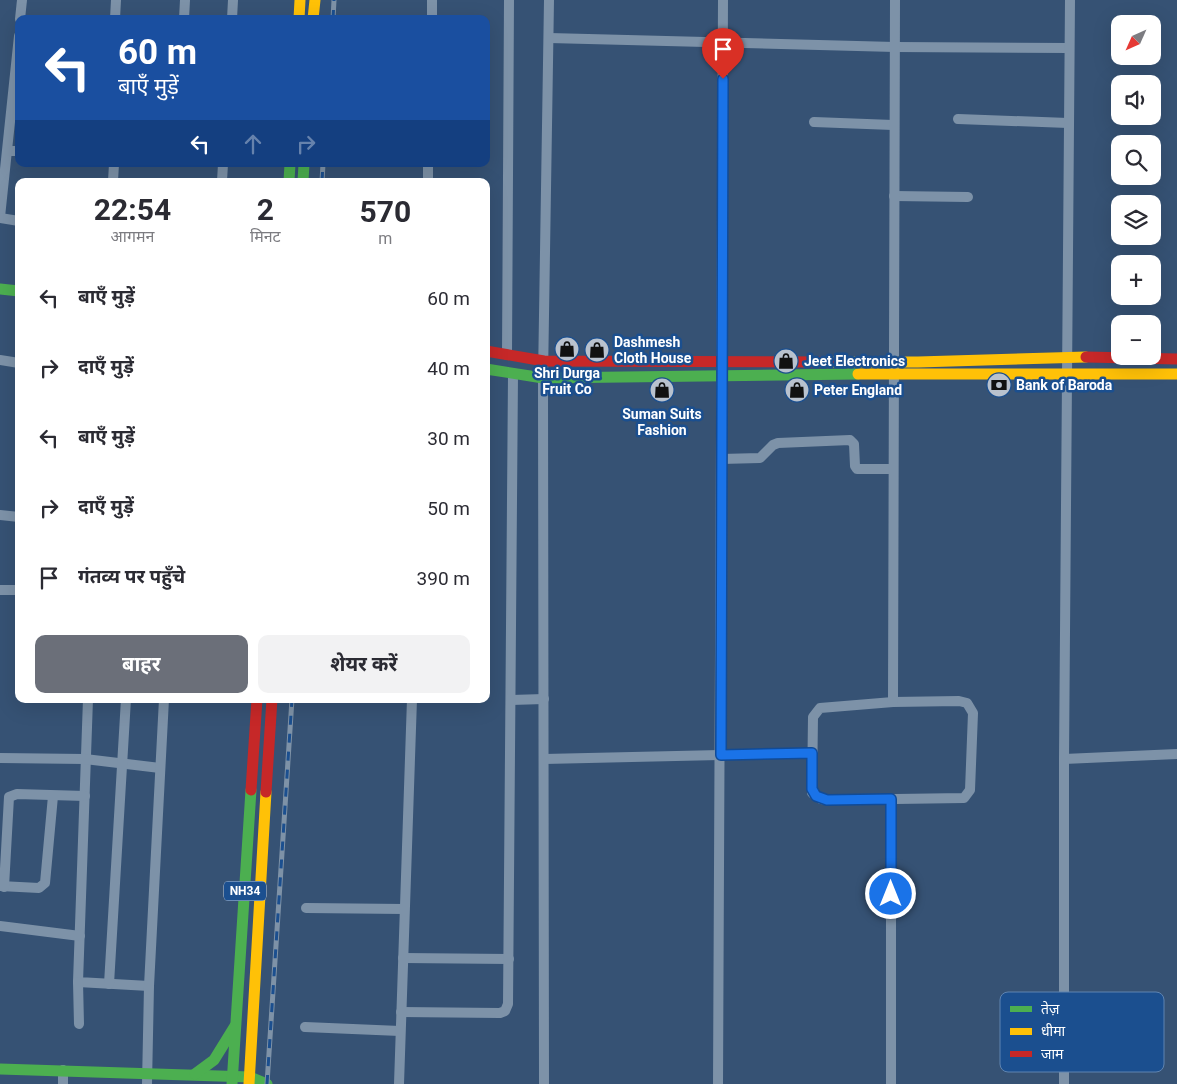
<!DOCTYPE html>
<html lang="hi">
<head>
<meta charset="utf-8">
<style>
  body { margin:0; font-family:Roboto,"Noto Sans Devanagari",sans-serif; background:#f2f2f3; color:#2b2b33; height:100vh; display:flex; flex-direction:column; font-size:19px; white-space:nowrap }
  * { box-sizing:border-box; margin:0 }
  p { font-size:16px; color:#7c7c81 }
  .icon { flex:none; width:28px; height:28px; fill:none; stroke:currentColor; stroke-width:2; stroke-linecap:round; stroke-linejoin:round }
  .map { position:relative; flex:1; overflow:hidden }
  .details { position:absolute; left:15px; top:178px; width:475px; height:525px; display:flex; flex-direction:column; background:#fff; border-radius:10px; box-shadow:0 5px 20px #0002 }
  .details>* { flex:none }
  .top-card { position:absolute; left:15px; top:15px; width:475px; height:152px; border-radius:10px; box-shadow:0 5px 20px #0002; background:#1a4fa0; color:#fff; overflow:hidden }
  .needle { width:32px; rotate:225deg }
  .controls { position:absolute; left:1111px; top:15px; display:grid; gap:10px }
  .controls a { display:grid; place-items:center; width:50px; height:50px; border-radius:10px; background:#fff; box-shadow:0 5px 20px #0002; font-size:25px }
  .pin { position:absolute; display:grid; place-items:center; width:42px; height:42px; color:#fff; margin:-51px -21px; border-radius:50% 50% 50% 0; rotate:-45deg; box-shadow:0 0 5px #0007 }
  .pin .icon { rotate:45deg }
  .me { position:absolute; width:55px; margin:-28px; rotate:0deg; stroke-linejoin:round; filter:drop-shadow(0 0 4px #0008) }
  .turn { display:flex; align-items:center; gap:18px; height:105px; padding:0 20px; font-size:22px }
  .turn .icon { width:65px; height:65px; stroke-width:2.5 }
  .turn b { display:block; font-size:35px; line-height:42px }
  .lanes { display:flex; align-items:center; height:48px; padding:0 20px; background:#0003; justify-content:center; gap:25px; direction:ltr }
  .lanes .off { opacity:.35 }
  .eta { display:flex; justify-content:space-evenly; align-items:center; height:85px; text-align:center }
  .eta b { font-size:30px; font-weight:700; line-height:35px }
  .primary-button { display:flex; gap:10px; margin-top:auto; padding:10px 20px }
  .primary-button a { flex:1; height:58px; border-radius:10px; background:#6b6f79; color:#fff; font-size:20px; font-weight:700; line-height:58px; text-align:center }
  .primary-button a+a { background:#f2f2f3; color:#2b2b33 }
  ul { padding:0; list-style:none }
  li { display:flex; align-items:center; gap:15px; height:70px; padding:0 20px }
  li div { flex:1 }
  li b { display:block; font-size:19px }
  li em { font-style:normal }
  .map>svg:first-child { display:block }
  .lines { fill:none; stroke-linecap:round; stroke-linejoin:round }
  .street { stroke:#7d92a8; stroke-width:10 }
  .fast { stroke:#4caf50; stroke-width:11 }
  .slow { stroke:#ffc107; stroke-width:11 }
  .jam { stroke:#c62828; stroke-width:11 }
  .rail-casing { stroke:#7e92a7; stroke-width:5 }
  .rail { stroke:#1b4f8f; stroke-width:3; stroke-dasharray:9; stroke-linecap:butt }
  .route-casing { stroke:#114b97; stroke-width:12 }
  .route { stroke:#1a73e8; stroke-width:9 }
  .labels { text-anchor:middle; stroke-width:5; stroke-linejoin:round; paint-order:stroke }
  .shield { fill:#1b4f8f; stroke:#bbcadd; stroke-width:1 }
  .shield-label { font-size:12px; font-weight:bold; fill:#fff }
  .poi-label { font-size:14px; font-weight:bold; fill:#fff; stroke:#1b4f8f; text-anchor:start }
  .key { fill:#1b4f8f; stroke:#5f84b1; stroke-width:1 }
  .key-label { font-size:14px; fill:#fff }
</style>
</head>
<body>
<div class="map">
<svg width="1177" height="1084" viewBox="0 0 1177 1084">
  <rect width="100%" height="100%" fill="#365274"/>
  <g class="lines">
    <g class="street">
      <polyline points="20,19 22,0"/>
      <polyline points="115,19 116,0"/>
      <polyline points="184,19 185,0"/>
      <polyline points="232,19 233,0"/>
      <polyline points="432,19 432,0"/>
      <polyline points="549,38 895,47 1069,48"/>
      <polyline points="958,119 1068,123"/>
      <polyline points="814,122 893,125"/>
      <polyline points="8,151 19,151"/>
      <polyline points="113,181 114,164"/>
      <polyline points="222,181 223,164"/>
      <polyline points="428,181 428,164"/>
      <polyline points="894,196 968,197"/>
      <polyline points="0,217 19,36"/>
      <polyline points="0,218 19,221"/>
      <polyline points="507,355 509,0"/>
      <polyline points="0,360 19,363"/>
      <polyline points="721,459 760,458 773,445 778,443 850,440 854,444 855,466 857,469 893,469"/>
      <polyline points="0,515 19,517"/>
      <polyline points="0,590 19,590"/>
      <polyline points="88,699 78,982 149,986"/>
      <polyline points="511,700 544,699"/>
      <polygon points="959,701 967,703 973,713 970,790 964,798 827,800 821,799 812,793 813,717 820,708 893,702"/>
      <polyline points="893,702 895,0"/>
      <polyline points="0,758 85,759 160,768"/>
      <polyline points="544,759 813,753"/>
      <polyline points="1064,759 1177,754"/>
      <polyline points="891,799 891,1084"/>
      <polyline points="0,886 39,888 45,883 53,796"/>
      <polyline points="4,887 9,797 17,794 85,796"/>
      <polyline points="306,908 404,909"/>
      <polyline points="0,926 80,936"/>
      <polyline points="403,958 509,959"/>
      <polyline points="78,982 79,1024"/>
      <polyline points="109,984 126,699"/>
      <polyline points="401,1012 500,1013 505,1011 508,1004 513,374"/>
      <polyline points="305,1027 400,1031"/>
      <polyline points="63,1070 63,1084"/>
      <polyline points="147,1084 149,986 164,699"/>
      <polyline points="399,1084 412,699"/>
      <polyline points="544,1084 543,378 549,0"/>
      <polyline points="718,1084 723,0"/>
      <polyline points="1064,1084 1064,759 1070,0"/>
    </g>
    <g class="fast">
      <polyline points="289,181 290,164"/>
      <polyline points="303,181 304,164"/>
      <polyline points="0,289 19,291"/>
      <polyline points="486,369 543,378 858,374"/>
      <polyline points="0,1069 250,1077 267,1084"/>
      <polyline points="195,1074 214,1060 235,1026"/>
      <polyline points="232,1084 251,790"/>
    </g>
    <g class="slow">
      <polyline points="299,19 300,0"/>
      <polyline points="313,19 315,0"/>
      <polyline points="830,362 918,362 1086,357"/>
      <polyline points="858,374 1177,374"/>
      <polyline points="249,1084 266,792"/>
    </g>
    <g class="jam">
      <polyline points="486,351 544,361 830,362"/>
      <polyline points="1086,357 1177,359"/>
      <polyline points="251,790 257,699"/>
      <polyline points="266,792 272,699"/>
    </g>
    <defs>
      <g id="rail">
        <polyline points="333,19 334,0"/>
        <polyline points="322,181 323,164"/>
        <polyline points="267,1084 292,699"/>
      </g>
    </defs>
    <use href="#rail" class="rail-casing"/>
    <use href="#rail" class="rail"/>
  </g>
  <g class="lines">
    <defs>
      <polyline id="route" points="723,79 721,755 812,753 812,789 816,796 827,800 891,799 891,894"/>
    </defs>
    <use href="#route" class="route-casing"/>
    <use href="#route" class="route"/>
  </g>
  <defs>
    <symbol id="shop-disc" viewBox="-11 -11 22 22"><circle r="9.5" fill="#b9c2ce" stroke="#1b4f8f"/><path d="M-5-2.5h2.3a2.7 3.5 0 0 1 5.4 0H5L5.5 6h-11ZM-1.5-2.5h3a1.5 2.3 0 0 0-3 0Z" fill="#111"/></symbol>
    <symbol id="bank-disc" viewBox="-11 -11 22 22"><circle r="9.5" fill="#b9c2ce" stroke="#1b4f8f"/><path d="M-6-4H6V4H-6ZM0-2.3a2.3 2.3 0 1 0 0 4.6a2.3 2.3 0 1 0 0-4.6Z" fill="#111"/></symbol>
  </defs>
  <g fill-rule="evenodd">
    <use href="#shop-disc" x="553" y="335" width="28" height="28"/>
    <use href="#shop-disc" x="583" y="336" width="28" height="28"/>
    <use href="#shop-disc" x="772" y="347" width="28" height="28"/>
    <use href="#bank-disc" x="985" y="371" width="28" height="28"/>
    <use href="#shop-disc" x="648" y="376" width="28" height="28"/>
    <use href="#shop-disc" x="783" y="376" width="28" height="28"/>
  </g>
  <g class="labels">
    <rect class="shield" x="224" y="881.5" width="42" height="19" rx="4"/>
    <g class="shield-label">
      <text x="245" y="895">NH34</text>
    </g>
    <g class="poi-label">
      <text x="614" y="347">Dashmesh<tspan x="614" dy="16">Cloth House</tspan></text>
      <text x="804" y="366">Jeet Electronics</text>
      <text x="567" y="378" text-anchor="middle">Shri Durga<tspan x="567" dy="16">Fruit Co</tspan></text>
      <text x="1016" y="390">Bank of Baroda</text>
      <text x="814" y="395">Peter England</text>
      <text x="662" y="419" text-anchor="middle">Suman Suits<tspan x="662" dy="16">Fashion</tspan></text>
    </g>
  </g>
  <rect x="1000" y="992" width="164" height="80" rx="8" class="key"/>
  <rect x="1010" y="1006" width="22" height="6" fill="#4caf50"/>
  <rect x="1010" y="1028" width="22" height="7" fill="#ffc107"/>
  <rect x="1010" y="1051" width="22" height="6" fill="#c62828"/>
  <g class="key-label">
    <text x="1041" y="1014">तेज़</text>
    <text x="1041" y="1036">धीमा</text>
    <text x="1041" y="1059">जाम</text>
  </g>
</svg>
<div class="controls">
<a><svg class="needle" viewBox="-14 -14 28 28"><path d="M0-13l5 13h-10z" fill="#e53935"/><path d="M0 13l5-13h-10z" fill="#7c7c81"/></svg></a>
<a><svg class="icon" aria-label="sound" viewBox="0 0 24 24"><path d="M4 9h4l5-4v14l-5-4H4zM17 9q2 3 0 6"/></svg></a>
<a><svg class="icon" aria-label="search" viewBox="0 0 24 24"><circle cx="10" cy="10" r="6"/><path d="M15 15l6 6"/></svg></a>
<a><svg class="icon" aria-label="layers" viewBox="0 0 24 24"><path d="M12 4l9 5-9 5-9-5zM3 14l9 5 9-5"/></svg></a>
<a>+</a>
<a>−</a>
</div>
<div class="pin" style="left:723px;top:79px;background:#d93025"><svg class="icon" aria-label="arrive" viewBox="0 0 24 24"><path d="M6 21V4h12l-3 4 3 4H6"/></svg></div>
<svg class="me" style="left:891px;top:894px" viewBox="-20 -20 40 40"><circle r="17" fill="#1a73e8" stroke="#fff" stroke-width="3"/><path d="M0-11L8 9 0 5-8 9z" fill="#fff"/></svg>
<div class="top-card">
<div class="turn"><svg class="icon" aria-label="left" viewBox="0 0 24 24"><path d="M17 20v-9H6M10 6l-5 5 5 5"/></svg><div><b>60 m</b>बाएँ मुड़ें</div></div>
<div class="lanes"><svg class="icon" aria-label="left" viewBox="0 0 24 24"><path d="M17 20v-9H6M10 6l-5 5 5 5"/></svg><svg class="icon off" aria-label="ahead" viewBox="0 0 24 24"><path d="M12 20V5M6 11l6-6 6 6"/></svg><svg class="icon off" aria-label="right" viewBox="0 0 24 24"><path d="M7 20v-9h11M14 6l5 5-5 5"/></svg></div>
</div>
<section class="details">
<div class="eta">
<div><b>22:54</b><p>आगमन</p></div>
<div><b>2</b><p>मिनट</p></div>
<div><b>570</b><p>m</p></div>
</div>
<ul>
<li><svg class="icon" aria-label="left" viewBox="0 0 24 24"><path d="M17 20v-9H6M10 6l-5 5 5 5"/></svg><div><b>बाएँ मुड़ें</b></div><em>60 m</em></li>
<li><svg class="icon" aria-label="right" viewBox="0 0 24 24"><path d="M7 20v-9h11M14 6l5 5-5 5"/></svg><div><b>दाएँ मुड़ें</b></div><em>40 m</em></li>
<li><svg class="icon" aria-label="left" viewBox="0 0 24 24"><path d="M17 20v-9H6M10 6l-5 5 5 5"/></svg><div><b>बाएँ मुड़ें</b></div><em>30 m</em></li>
<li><svg class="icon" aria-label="right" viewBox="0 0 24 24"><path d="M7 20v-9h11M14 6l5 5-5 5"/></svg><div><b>दाएँ मुड़ें</b></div><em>50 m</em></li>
<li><svg class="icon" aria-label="arrive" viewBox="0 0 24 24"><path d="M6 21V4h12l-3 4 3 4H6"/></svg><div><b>गंतव्य पर पहुँचे</b></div><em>390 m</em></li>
</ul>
<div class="primary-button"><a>बाहर</a><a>शेयर करें</a></div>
</section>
</div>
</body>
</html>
